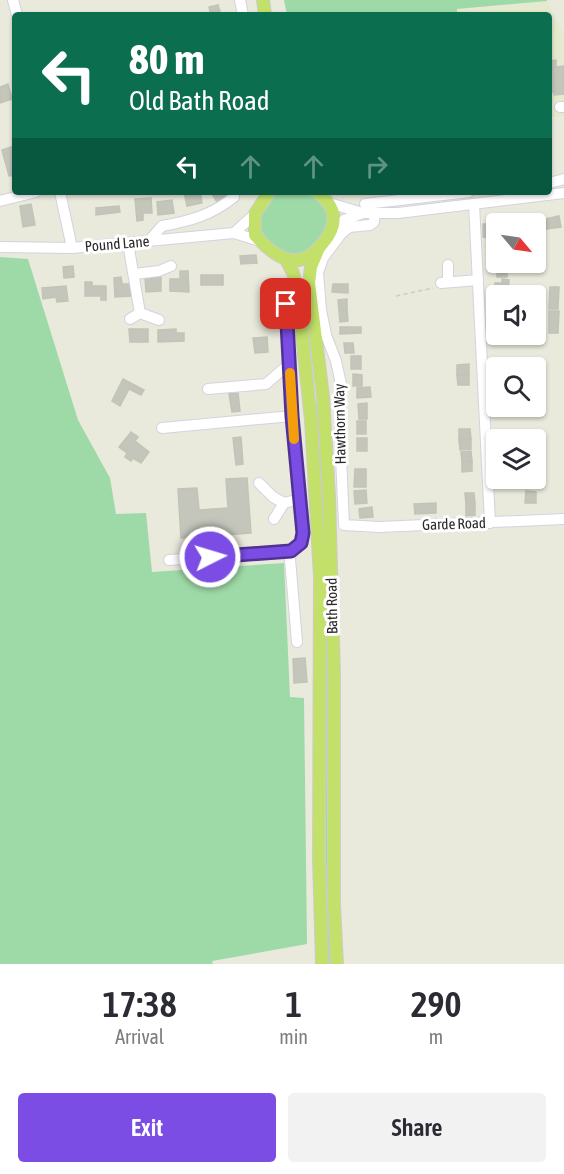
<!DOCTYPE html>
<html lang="en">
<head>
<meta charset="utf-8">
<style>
  body { margin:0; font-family:"Asap Condensed",sans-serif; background:#f2f2f3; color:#2b2b33; height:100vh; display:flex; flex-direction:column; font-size:22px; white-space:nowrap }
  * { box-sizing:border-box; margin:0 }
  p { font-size:20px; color:#7c7c81 }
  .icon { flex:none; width:33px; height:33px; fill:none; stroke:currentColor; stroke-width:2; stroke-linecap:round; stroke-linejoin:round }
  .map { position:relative; height:964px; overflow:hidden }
  .panel { display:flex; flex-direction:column; background:#fff; flex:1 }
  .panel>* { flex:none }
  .banner { position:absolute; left:12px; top:12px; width:540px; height:183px; border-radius:6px; box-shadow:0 2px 4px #0004; background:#0b6e4f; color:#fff; overflow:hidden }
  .needle { width:39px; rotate:119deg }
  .buttons { position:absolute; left:486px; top:213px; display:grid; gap:12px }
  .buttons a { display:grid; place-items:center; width:60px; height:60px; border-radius:6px; background:#fff; box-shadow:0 2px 4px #0004; font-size:30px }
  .pin { position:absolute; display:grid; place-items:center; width:51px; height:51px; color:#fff; margin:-26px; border-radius:12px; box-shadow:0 3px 9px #0006 }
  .me { position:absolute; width:66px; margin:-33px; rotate:85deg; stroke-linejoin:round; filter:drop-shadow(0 0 4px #0008) }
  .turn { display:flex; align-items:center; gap:21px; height:126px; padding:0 18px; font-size:27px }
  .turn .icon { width:78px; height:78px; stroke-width:2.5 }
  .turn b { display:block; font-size:42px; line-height:51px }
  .lanes { display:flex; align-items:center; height:57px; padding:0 18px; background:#0003; justify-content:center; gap:30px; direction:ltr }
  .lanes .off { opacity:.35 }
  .eta { display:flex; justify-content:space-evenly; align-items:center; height:102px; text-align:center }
  .eta b { font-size:36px; font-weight:600; line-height:42px }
  .primary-button { display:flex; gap:12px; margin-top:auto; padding:12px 18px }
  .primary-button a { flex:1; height:69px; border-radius:6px; background:#7b4de5; color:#fff; font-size:24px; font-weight:600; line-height:69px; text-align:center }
  .primary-button a+a { background:#f2f2f3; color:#2b2b33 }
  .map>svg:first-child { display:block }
  .education { fill:#e5e9cd }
  .green { fill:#9edaa7 }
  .building { fill:#c4c5bb; stroke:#c2c4b6; stroke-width:1.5 }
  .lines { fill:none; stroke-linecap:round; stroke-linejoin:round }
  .minor-casing { stroke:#d6d1e0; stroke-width:12 }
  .major-casing { stroke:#ccc; stroke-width:14 }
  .path { stroke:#ccc; stroke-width:1.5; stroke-dasharray:4.5 3; stroke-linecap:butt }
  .minor { stroke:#fff; stroke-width:10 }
  .major { stroke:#c2e06a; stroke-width:12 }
  .route-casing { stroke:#503295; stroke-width:15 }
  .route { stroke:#7b4de5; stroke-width:10 }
  .slow { stroke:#f59e0b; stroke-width:10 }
  .labels { text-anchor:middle; stroke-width:6; stroke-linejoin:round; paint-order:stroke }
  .street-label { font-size:15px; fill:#292929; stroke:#fff }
</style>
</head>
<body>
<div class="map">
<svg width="564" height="964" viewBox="0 0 564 964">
  <rect width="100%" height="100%" fill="#e9e9dc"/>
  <polygon class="education" points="547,1 564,35 564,116 549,117 549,15 457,15 457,10"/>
  <g class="green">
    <polygon points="284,0 547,0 547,1 457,9 457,15 287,15"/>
    <path d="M 277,192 C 303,192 314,190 329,214 C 326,236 315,247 295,256 C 278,250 260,240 259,220 Z"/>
    <polygon points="0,257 28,259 78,420 110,478 116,514 146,513 152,572 284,563 290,697 304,698 307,944 212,961 213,964 0,964"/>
    <polygon points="316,402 318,403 328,621 333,964 327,964 314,404"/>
  </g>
  <g class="building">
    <polygon points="218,5 221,15 211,15 209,7"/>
    <polygon points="556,60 556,67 564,66 564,94 554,95 554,92 549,92 549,61"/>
    <polygon points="8,84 12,99 0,103 0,87"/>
    <polygon points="14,146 15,175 9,176 2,150"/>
    <polygon points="184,192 200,192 202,203 187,206"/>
    <polygon points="211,192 228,192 230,194 217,202"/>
    <polygon points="151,198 152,213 143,213 143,220 137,221 135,199"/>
    <polygon points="172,200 174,213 158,215 157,202"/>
    <polygon points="31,204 35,225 23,227 20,206"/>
    <polygon points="119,206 120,212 96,215 96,208"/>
    <polygon points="559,216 561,227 547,229 545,219"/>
    <polygon points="545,219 547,229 536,231 536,224 531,224 531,220"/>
    <polygon points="488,221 495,221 496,239 483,237 483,224 488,224"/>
    <polygon points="256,255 257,263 241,264 240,256"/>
    <rect x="497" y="262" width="10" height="15"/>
    <polygon points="73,266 74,277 64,278 63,267"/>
    <polygon points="180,271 188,271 189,292 170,291 170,279 180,279"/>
    <rect x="201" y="275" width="22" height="10"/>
    <polygon points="121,277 122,284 130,284 131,296 115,297 114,278"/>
    <polygon points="161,277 161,291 146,292 145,278"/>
    <polygon points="502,279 509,280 508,296 496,296 496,299 494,298 495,283 502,283"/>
    <polygon points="85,282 92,282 92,286 106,286 106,300 101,300 101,296 85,296"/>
    <polygon points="333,284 348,284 348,293 332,292"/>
    <polygon points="66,286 68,301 57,302 56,297 43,299 42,288"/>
    <polygon points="550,287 559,287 558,309 549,309"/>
    <polygon points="347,299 347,310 339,311 338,300"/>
    <polygon points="347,310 348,321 340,322 339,311"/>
    <polygon points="549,311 559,311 558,333 549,333"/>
    <polygon points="340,327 361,327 361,333 340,334"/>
    <polygon points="129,329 148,329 148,342 130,342"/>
    <polygon points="176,329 176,333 184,333 184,341 158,342 158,330"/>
    <polygon points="267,337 268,352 255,353 253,338"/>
    <polygon points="344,343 353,343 354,353 345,353"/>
    <rect x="351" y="356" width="10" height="13"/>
    <polygon points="469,364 469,375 457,375 457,365"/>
    <polygon points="353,374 362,375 362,386 353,386"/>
    <polygon points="457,375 469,375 469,385 458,385"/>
    <polygon points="123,379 144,390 141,395 129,389 120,406 112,401"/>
    <polygon points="370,387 371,397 357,398 357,388"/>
    <polygon points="238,393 240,411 232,412 229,394"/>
    <polygon points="367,403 367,419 359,419 358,404"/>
    <rect x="357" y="421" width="9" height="13"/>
    <polygon points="459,429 470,429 471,439 459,440"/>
    <polygon points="131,432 138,437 135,441 149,452 141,463 133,458 131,461 125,457 127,453 119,447"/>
    <polygon points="241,437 243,464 236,465 233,438"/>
    <rect x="357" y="438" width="10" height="13"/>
    <polygon points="471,439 471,449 460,450 459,440"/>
    <polygon points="471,451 472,461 462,462 461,452"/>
    <polygon points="472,461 472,471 462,472 462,462"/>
    <polygon points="355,469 366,469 366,487 354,487"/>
    <polygon points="247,478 251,533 181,538 178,489 197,488 199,510 228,508 226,479"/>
    <polygon points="366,490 367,503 355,504 354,491"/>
    <polygon points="526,491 536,492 536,503 525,503"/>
    <polygon points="465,493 474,493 475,504 466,504"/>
    <polygon points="436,503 436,513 415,514 414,504"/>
    <polygon points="466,504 475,504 475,515 466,516"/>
    <polygon points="372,507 373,517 360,518 359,509"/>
    <polygon points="305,658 307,682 294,683 293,659"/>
  </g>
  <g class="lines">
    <defs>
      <g id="minor">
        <polyline points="13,0 17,15"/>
        <polyline points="240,0 243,15"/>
        <polyline points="560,107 564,107"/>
        <polyline points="549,183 564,179"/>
        <polyline points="60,192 72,248"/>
        <polyline points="0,201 36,192"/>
        <polyline points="329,203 363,213 398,213 564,193"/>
        <polyline points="365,204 469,192"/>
        <polyline points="474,204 490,523"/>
        <polyline points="375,213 374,222 370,225 349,227 341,234 323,258 318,273 321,310 326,335 336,361 341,384 340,434 344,525 379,527 564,519"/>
        <polyline points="332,230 344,220 363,213"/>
        <polyline points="234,233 255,214"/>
        <path d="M 149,241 L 162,226 C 190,221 212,215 234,197"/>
        <polyline points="128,243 140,313 159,320"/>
        <polyline points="0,247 72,248 234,233 260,241"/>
        <polyline points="448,265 448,282"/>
        <polyline points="135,274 159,271 171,266"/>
        <polyline points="441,283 478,280"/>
        <polyline points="130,319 140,313"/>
        <polyline points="208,389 266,384 289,364"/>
        <polyline points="162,428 292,416"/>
        <polyline points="259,483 273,497 284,503"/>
        <polyline points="274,519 284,503 300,499"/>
        <polyline points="291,551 290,559 297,642"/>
        <polyline points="169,560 291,551 301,543 303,533 292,416 286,304"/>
      </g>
      <g id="major">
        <polyline points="263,0 265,15"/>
        <path d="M 269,192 L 255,214 L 255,235 C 277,260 300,273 323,243 C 339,224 337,207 317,192"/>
        <polyline points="318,250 311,267 309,283 323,396 329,496 334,675 334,905 337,964"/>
        <polyline points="286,259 293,273 297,288 311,420 320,577 319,859 322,964"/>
      </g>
    </defs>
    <use href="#minor" class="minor-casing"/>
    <use href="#major" class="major-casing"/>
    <polyline class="path" points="396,296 433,288"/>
    <use href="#minor" class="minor"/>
    <use href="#major" class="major"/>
  </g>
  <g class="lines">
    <defs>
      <polyline id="route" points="210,557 291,551 301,543 303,533 292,416 286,304"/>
    </defs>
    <use href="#route" class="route-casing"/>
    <use href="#route" class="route"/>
    <polyline class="slow" points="290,373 294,439"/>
  </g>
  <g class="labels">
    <g class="street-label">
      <text transform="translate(117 244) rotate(-5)" y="5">Pound Lane</text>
      <text transform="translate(340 424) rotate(-91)" y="5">Hawthorn Way</text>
      <text transform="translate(454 524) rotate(-2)" y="5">Garde Road</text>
      <text transform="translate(332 606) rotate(-91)" y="5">Bath Road</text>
    </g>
  </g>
</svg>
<div class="buttons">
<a><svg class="needle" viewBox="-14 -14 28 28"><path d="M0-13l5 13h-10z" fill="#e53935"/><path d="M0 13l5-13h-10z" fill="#7c7c81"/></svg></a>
<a><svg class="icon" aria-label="sound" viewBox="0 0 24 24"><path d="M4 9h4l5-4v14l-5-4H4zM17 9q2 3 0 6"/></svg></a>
<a><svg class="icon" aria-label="search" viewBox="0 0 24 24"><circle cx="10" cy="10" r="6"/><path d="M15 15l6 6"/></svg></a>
<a><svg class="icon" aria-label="layers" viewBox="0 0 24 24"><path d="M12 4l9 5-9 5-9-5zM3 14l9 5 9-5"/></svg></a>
</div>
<div class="pin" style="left:286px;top:304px;background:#d93025"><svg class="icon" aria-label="arrive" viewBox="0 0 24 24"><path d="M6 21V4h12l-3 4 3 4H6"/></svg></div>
<svg class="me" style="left:210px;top:557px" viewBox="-20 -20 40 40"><circle r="17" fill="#7b4de5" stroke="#fff" stroke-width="3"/><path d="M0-11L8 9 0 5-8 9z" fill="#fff"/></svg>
<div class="banner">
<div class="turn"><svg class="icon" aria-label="left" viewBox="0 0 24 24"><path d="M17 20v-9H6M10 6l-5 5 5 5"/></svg><div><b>80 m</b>Old Bath Road</div></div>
<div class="lanes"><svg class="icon" aria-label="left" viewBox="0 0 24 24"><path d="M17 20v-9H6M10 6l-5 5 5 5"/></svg><svg class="icon off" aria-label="ahead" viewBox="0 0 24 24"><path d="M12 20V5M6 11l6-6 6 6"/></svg><svg class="icon off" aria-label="ahead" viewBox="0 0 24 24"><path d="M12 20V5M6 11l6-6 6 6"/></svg><svg class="icon off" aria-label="right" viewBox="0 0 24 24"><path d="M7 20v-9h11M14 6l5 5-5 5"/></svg></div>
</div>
</div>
<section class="panel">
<div class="eta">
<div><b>17:38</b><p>Arrival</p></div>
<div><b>1</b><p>min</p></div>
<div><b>290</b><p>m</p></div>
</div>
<div class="primary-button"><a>Exit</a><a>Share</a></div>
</section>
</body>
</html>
